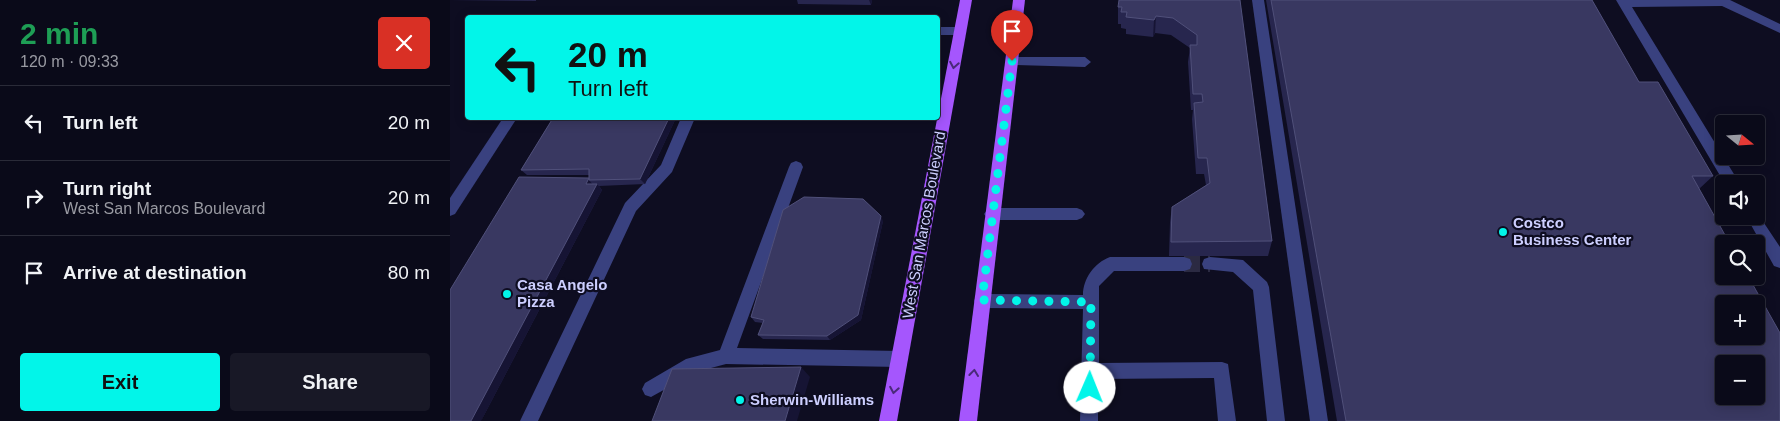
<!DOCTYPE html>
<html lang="en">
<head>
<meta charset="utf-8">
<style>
  body { margin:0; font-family:Arial,sans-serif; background:#181826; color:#f1f3f6; height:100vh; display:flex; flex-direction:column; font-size:19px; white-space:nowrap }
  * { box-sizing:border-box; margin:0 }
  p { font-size:16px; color:#999aa2 }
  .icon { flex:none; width:28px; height:28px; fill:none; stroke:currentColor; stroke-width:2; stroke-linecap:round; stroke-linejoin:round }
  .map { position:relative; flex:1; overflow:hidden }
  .side { display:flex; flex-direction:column; background:#0a0a19; width:450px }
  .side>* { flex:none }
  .banner { position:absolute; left:15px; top:15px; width:475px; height:105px; border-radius:5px; box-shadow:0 2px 12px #0003,0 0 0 1px #2a2b38; background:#02f5e9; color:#111; overflow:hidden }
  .needle { width:32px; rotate:108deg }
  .controls { position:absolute; left:1265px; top:115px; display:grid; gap:10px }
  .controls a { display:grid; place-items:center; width:50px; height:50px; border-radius:5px; background:#0a0a19; box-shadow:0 2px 12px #0003,0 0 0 1px #2a2b38; font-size:25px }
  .pin { position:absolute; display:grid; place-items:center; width:42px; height:42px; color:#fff; margin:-51px -21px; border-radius:50% 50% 50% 0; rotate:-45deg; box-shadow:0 0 5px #0007 }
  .pin .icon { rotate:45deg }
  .me { position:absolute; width:55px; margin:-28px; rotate:1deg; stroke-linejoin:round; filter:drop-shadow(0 0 4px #0008) }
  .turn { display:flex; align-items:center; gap:18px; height:105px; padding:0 20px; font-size:22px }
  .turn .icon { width:65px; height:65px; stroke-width:2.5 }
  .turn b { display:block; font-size:35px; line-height:42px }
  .round { display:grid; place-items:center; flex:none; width:52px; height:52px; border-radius:5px; background:#181826 }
  .overview { display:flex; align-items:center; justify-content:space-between; height:85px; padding:0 20px }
  h1 { font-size:30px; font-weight:800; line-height:38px; color:#1e9e55 }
  .cta { display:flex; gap:10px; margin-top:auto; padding:10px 20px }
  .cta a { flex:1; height:58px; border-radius:5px; background:#02f5e9; color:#111; font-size:20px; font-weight:800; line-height:58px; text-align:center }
  .cta a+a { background:#181826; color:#f1f3f6 }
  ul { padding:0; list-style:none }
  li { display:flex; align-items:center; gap:15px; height:75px; padding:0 20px; border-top:1px solid #2a2b38 }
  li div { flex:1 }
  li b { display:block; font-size:19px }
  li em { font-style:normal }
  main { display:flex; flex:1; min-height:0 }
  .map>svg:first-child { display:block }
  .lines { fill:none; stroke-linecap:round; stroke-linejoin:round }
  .minor-tunnel { stroke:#2b2a42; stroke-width:16; stroke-dasharray:16 8; stroke-linecap:butt }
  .minor { fill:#39417f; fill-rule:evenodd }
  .major { fill:#a556fd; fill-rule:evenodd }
  .wall { fill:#27264e }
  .shaded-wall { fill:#161434 }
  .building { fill:#393861; stroke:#50507a; fill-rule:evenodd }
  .oneway { stroke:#4a2a79 }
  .route { stroke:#02f5e9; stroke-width:9; stroke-dasharray:0 16.2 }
  .poi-dot { fill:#02f5e9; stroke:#0e0d21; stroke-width:2 }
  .labels { text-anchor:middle; stroke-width:4.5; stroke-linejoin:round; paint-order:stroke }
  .poi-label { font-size:15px; font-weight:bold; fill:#cdcfff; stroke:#0e0d21; text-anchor:start }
  .street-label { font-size:15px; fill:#cdcfff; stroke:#0e0d21 }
</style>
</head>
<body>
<main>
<section class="side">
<div class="overview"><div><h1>2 min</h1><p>120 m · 09:33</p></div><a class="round" style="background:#d93025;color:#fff"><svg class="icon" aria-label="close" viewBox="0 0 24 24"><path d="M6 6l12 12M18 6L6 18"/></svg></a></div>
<ul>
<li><svg class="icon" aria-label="left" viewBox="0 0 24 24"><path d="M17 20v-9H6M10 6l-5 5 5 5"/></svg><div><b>Turn left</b></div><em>20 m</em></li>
<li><svg class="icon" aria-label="right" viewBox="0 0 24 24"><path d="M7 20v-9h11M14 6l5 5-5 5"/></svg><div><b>Turn right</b><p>West San Marcos Boulevard</p></div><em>20 m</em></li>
<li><svg class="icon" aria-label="arrive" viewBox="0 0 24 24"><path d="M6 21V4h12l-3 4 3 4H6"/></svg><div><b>Arrive at destination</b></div><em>80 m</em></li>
</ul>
<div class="cta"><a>Exit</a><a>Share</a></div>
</section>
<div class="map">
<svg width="1330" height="421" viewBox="0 0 1330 421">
  <rect width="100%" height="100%" fill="#0e0d21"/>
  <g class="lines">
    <polyline class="minor-tunnel" points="734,264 760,264"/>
    <g class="minor">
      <polygon points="802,0 814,0 878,421 860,421"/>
      <polygon points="1166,0 1280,0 1330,24 1330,33 1272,6 1182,7 1290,184 1275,184"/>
      <polygon points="488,27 510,27 516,31 510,35 488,35"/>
      <polygon points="562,57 635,57 641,62 635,67 562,65 556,61"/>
      <polygon points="53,118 67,118 5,214 0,216 0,198"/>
      <polygon points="231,118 245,118 222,172 186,211 88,421 70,421 175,203 211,165"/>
      <polygon points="346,161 351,163 353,167 287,348 449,351 455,353 458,359 455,365 449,367 276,364 246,372 201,397 195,395 192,389 195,383 236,359 270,350 339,167 341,163"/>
      <polygon points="542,208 627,208 632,210 635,214 632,218 627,220 542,220 537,218 534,214 537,210"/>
      <polygon points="1306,211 1330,247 1330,268 1324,266 1296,216 1306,216"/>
      <path d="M 660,257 L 734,257 L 740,259 L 742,264 L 740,269 L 734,271 L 664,271 L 649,286 L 649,363 L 772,362 L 778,364 L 786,421 L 768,421 L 764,378 L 648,379 L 648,421 L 630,421 L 633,309 L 532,308 L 526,306 L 524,301 L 526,296 L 532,294 L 633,295 C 633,279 644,263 660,257 Z"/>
      <polygon points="760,257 793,260 817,282 819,287 835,421 817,421 803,290 783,272 754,269 752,264 754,259"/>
    </g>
    <g class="major">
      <polygon points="510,0 522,0 447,421 429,421"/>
      <polygon points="563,0 575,0 527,421 509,421"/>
    </g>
  </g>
  <g class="wall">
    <polygon points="0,0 86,0 86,1"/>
    <polygon points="347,0 422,0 421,5 348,4"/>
    <polygon points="790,0 822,241 818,256 719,256 720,222 722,207 756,185 754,174 746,174 742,119 743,110 741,110 738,62 740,48 721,35 705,33 703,37 676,34 676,29 671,28 671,24 668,24 668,7"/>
    <polygon points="816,0 1142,0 1189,82 1263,176 1249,189 1330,421 887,421"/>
    <polygon points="103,118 226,118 195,184 149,186 152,190 31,421 139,178 139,175 77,175 71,170"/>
    <polygon points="433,221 411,320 380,340 313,339 308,335 313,323 305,322 301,317"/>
  </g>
  <g class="shaded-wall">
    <polygon points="419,0 422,0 421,5"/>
    <polygon points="706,16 705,33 703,37 704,20"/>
    <polygon points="219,118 226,118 195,184 190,179"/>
    <polygon points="139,178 139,180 143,185 136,184"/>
    <polygon points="147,184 152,190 31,421 21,421"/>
    <polygon points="431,216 433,221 411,320 380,340 377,336"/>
    <polygon points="351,367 360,377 347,421 335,421"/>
  </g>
  <g class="building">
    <polygon points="669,0 790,0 822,241 721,242 722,207 760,183 757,158 748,158 744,103 753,102 752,94 743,94 740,45 747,45 747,35 723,18 706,16 704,20 676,17 677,12 671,12 672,7 668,7"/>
    <path d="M 821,0 L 1142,0 L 1189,82 L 1208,82 L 1263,176 L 1242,176 L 1280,244 L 1274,244 L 1274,276 L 1298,276 L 1330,333 L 1330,421 L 896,421 ZM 1274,304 L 1306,304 L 1306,336 L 1274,336 ZM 1274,364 L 1306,364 L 1306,396 L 1274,396 Z"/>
    <polygon points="103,118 219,118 190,179 139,180 139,169 71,170"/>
    <polygon points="69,177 139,178 136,184 147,184 21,421 0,421 0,290"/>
    <polygon points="354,197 413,199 431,216 408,315 377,336 308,335 314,320 301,317 333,210"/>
    <polygon points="351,367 335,421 202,421 222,369"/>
  </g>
  <defs><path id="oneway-chevron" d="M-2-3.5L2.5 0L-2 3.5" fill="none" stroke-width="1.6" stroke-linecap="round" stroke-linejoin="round" transform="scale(1.25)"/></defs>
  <g class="oneway">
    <use href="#oneway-chevron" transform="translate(504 65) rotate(100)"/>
    <use href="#oneway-chevron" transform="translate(524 373) rotate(-83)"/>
    <use href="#oneway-chevron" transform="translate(444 390) rotate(100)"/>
  </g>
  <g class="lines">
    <polyline class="route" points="562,61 532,300 641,302 640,388"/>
  </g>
  <g class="poi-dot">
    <circle cx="1053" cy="232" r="5"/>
    <circle cx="57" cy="294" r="5"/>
    <circle cx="290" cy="400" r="5"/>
  </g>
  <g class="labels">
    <g class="poi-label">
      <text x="1063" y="228">Costco<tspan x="1063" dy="17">Business Center</tspan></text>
      <text x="67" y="290">Casa Angelo<tspan x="67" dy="17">Pizza</tspan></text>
      <text x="300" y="405">Sherwin-Williams</text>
    </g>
    <g class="street-label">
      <text transform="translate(474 225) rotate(-80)" y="5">West San Marcos Boulevard</text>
    </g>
  </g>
</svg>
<div class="controls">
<a><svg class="needle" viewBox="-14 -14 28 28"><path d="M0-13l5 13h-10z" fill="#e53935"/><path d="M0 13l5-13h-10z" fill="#999aa2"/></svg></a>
<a><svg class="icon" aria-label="sound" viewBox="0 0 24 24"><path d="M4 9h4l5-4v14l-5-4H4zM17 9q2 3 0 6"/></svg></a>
<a><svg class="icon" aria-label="search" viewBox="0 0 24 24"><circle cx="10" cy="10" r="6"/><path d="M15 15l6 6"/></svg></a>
<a>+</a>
<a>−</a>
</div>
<div class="pin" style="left:562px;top:61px;background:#d93025"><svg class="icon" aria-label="arrive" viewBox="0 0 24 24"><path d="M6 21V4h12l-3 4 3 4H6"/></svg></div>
<svg class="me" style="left:640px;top:388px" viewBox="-20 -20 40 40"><circle r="19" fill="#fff"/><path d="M0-13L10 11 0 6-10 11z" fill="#02f5e9"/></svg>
<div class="banner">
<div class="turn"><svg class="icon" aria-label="left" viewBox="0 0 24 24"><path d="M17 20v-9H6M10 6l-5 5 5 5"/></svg><div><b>20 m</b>Turn left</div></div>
</div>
</div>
</main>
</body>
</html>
